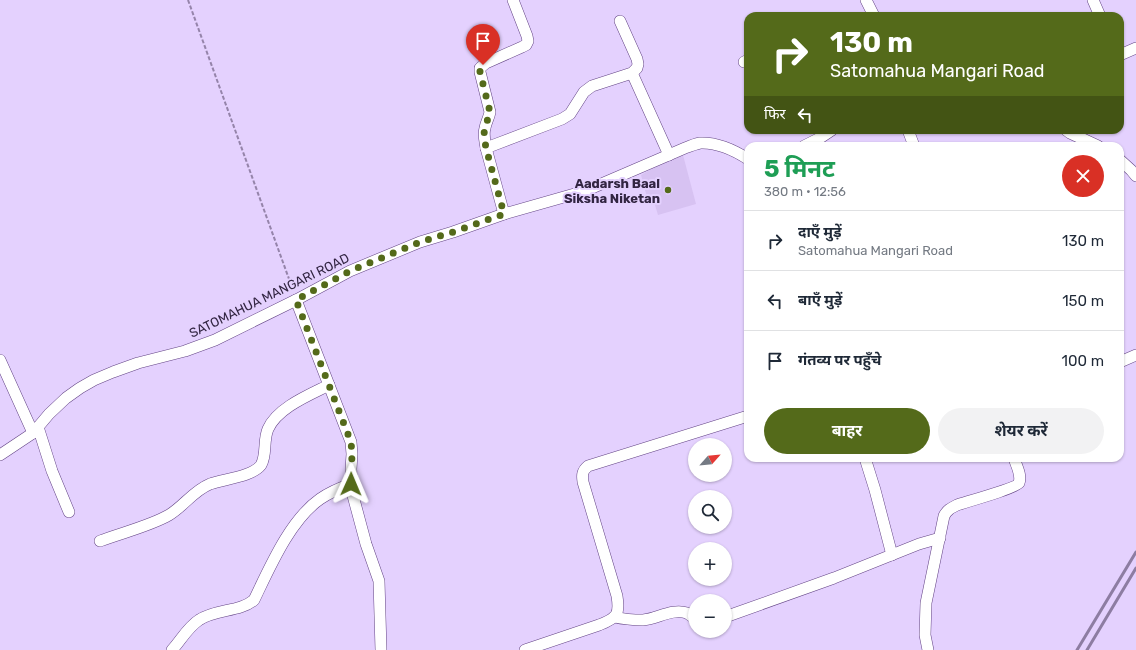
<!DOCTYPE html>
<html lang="hi">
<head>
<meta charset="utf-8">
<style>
  body { margin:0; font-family:Rubik,"Noto Sans Devanagari",sans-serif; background:#f2f2f3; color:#1f2937; height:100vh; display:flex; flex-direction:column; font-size:15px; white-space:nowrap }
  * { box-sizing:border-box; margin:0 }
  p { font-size:13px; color:#747a83 }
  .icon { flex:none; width:22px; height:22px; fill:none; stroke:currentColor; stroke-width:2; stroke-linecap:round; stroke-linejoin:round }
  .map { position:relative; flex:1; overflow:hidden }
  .sheet { position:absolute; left:744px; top:142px; width:380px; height:320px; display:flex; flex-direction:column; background:#fff; border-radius:12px; box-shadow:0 1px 3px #0004 }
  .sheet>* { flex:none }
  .banner { position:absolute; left:744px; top:12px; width:380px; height:122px; border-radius:12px; box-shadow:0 1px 3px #0004; background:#546a1a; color:#fff; overflow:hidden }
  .needle { width:26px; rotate:63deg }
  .controls { position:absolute; left:688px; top:438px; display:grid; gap:8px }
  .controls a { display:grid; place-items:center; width:44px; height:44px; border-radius:50%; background:#fff; box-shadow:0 1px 3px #0004; font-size:20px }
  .pin { position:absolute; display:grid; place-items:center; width:34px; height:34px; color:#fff; margin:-41px -17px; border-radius:50% 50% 50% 0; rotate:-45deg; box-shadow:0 0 4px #0007 }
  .pin .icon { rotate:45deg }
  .me { position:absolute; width:44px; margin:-22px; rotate:1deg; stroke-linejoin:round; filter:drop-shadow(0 0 3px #0008) }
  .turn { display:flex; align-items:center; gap:14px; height:84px; padding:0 20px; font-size:18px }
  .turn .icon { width:52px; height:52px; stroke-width:2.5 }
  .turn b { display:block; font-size:28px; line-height:34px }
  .then { display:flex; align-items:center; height:38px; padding:0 20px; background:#0003; gap:8px; font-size:15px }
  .round { display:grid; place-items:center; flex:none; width:42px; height:42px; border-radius:21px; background:#f2f2f3 }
  .headline { display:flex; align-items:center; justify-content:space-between; height:68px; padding:0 20px }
  h1 { font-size:24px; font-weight:700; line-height:30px; color:#1e9e55 }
  .cta { display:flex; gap:8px; margin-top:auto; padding:8px 20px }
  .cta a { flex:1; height:46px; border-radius:24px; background:#546a1a; color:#fff; font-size:16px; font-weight:700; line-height:46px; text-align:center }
  .cta a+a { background:#f2f2f3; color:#1f2937 }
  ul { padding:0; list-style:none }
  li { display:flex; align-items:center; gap:12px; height:60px; padding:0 20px; border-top:1px solid #e0e1e3 }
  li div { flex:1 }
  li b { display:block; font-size:15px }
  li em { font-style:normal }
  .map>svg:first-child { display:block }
  .built { fill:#d7c2f2 }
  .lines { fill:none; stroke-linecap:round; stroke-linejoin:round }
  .minor-casing { stroke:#634485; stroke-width:12 }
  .path { stroke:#9584aa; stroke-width:2; stroke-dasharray:4 2; stroke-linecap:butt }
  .minor { stroke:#fff; stroke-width:11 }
  .rail { stroke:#8d7da2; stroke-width:3 }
  .route { stroke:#546a1a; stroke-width:7; stroke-dasharray:0 12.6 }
  .poi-dot { fill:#546a1a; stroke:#e4d1fe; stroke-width:1.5 }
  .labels { text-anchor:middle; stroke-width:4; stroke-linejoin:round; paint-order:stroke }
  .poi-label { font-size:13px; font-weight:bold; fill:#322542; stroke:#e4d1fe; text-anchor:end }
  .street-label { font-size:13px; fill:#322542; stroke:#e4d1fe }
</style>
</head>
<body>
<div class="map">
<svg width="1136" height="650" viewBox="0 0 1136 650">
  <rect width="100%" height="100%" fill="#e4d1fe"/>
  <polygon class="built" points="683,155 696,204 658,215 655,205 649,205 641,175 669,159"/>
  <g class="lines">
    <defs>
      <g id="minor">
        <polyline points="866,0 874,16"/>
        <polyline points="1093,0 1100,16"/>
        <polyline points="1120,55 1136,48"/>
        <polyline points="744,62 748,60"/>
        <polyline points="632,73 669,155"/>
        <polyline points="908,130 914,146"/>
        <polyline points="1066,130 1070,133 1098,146"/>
        <polyline points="804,146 820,138 832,130"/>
        <polyline points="486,148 562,119 570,114 584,92 592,86 632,73 637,68 638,64 637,59 620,21"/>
        <polyline points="1120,160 1131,170 1136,176"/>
        <path d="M 504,214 L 486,148 C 485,141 483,135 485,128 C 486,122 489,118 490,112 L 480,72 L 480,68 L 486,63 L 522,47 L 526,45 L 528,41 L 527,36 L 513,0"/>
        <polyline points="296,300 351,442 352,454 351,469 352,492 366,544 379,581 381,650"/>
        <polyline points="0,360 33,433"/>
        <polyline points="1120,362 1136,355"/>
        <polyline points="38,427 52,471 69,512"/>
        <path d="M 0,455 L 33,433 L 49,414 L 66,398 L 80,388 L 94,380 L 113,372 L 138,363 L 185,351 L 215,340 L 296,300 L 350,271 L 420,242 L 453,232 L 504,214 L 585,191 L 685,148 C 690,146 695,144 700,143 C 718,142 734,150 748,159"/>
        <polyline points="865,458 875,490 892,555"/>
        <path d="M 100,541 C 121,533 150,526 169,515 C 184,506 193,491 210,484 C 223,479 252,477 261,465 C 267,455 263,440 268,429 C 277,408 309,395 329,385"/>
        <path d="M 614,617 C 623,619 633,620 643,620 C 657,619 672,608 687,613 C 690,615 692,617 695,618"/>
        <polyline points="725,617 834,578 919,544 940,538"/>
        <path d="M 172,650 C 181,640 188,627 199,620 C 215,609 240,612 254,600 C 270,567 290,520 320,499 C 330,492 340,488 351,484"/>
        <path d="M 525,650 L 599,625 C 617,618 620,615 617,596 L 583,482 C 582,475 582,471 588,466 L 748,416"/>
        <path d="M 928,650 L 925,635 L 926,603 L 944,516 C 947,510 951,508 957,505 C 966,502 1016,488 1019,483 C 1022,475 1016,465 1014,458"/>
      </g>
    </defs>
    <use href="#minor" class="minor-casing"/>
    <polyline class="path" points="188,0 293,290"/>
    <use href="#minor" class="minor"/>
    <g class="rail">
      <polyline points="1077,650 1136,552"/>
      <polyline points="1087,650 1136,568"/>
    </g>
  </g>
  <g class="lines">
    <path class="route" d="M 351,484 L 352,454 L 351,442 L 296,300 L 350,271 L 420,242 L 453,232 L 504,214 L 486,148 C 485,141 483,135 485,128 C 486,122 489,118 490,112 L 480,72 L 480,68 L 483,65"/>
  </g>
  <circle class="poi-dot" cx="668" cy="190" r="4"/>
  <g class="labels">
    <g class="poi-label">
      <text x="660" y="188">Aadarsh Baal<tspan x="660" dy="15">Siksha Niketan</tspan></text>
    </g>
    <g class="street-label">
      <text transform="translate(269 295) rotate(-26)" y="5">SATOMAHUA MANGARI ROAD</text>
    </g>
  </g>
</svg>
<div class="controls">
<a><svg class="needle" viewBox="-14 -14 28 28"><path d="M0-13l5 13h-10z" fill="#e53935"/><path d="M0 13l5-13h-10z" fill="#747a83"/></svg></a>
<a><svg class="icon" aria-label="search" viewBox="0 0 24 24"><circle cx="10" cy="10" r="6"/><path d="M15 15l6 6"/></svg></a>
<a>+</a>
<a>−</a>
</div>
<div class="pin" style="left:483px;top:65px;background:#d93025"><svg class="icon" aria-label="arrive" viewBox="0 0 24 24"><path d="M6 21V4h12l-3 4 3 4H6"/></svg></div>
<svg class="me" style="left:351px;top:484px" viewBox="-20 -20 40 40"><path d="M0-17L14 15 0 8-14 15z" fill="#546a1a" stroke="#fff" stroke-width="4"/></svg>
<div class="banner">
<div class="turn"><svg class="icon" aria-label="right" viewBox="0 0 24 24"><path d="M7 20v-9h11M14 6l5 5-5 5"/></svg><div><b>130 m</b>Satomahua Mangari Road</div></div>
<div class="then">फिर<svg class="icon" aria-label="left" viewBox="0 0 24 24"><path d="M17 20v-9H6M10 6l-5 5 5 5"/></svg></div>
</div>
<section class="sheet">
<div class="headline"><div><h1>5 मिनट</h1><p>380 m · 12:56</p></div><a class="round" style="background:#d93025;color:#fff"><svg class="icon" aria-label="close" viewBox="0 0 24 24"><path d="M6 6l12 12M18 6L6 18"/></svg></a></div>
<ul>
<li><svg class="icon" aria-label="right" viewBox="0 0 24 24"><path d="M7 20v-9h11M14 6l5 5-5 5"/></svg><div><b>दाएँ मुड़ें</b><p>Satomahua Mangari Road</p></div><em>130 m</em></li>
<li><svg class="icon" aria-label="left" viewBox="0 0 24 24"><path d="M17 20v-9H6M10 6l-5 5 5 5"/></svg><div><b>बाएँ मुड़ें</b></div><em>150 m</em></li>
<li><svg class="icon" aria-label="arrive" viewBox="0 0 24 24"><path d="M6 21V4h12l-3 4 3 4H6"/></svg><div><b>गंतव्य पर पहुँचे</b></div><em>100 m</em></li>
</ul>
<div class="cta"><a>बाहर</a><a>शेयर करें</a></div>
</section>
</div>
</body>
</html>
